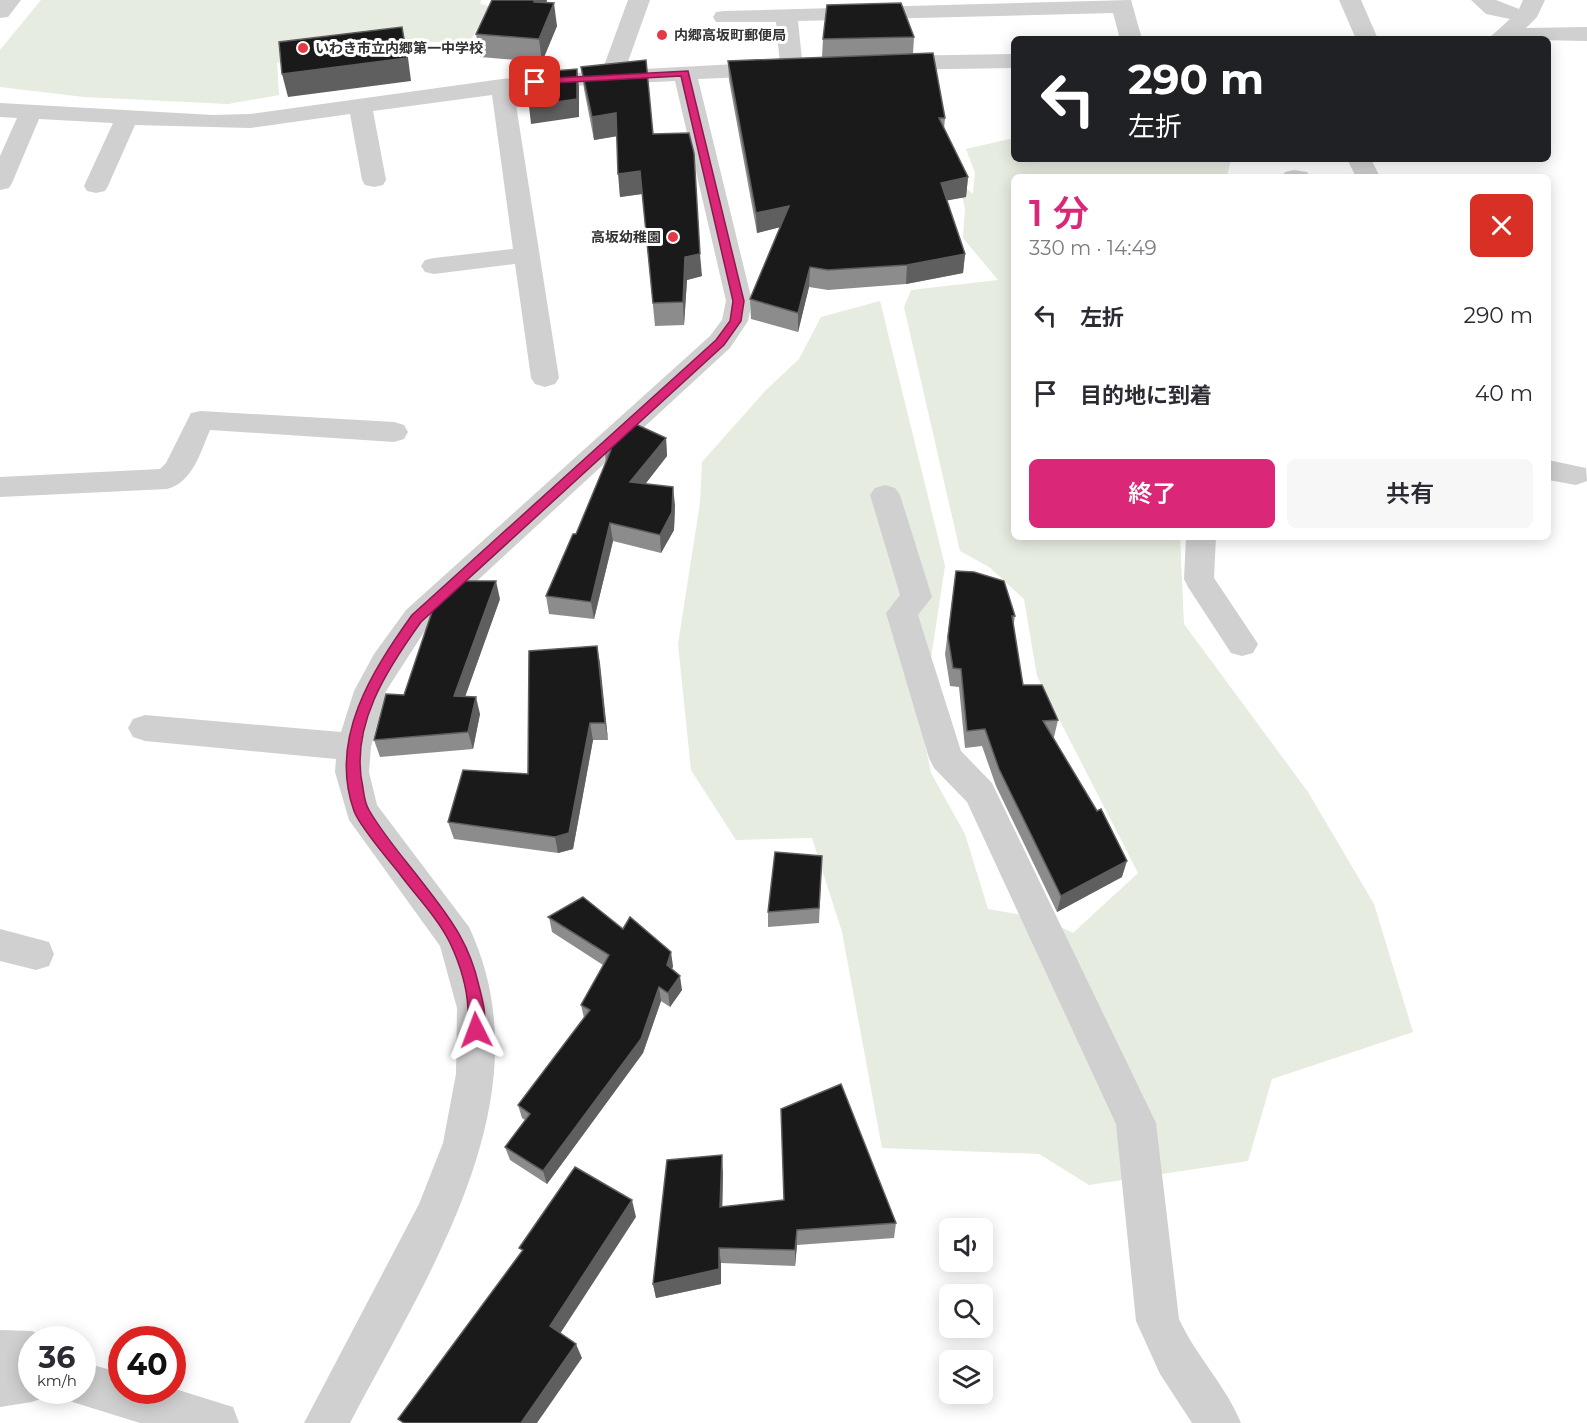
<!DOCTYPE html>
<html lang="ja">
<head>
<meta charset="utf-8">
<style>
  body { margin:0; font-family:Montserrat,"Noto Sans JP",sans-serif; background:#f7f7f7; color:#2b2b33; height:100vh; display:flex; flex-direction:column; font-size:22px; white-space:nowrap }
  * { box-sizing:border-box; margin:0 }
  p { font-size:20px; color:#7c7c81 }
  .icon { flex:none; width:33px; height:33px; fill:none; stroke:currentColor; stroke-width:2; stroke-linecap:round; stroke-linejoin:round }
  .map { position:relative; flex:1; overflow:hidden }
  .panel { position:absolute; left:1011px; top:174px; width:540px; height:366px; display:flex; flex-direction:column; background:#fff; border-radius:9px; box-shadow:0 3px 15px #0003 }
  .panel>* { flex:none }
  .banner { position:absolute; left:1011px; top:36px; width:540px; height:126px; border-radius:9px; box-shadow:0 3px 15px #0003; background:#202124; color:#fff; overflow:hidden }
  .fabs { position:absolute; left:939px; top:1218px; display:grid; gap:12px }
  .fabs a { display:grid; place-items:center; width:54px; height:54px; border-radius:9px; background:#fff; box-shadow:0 3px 15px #0003; font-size:30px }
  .speed { position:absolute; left:18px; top:1326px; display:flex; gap:12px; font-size:30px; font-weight:700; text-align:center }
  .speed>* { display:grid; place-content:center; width:78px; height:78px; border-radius:50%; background:#fff; box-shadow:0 3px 15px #0003; line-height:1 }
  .speed small { font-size:15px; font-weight:400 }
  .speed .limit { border:9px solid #d22; background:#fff; color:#111 }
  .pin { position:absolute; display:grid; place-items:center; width:51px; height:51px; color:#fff; margin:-26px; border-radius:12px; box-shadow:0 3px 9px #0006 }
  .me { position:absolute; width:66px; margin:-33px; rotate:357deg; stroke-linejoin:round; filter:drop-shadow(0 0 4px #0008) }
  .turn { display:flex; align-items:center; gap:21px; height:126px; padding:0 18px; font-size:27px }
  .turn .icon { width:78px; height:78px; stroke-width:2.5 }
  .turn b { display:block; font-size:42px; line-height:51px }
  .round { display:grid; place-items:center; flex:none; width:63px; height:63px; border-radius:9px; background:#f7f7f7 }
  .overview { display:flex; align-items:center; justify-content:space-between; height:102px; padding:0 18px }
  h1 { font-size:36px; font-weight:600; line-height:45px; color:#db2777 }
  .cta { display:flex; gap:12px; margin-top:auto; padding:12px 18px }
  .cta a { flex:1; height:69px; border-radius:9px; background:#db2777; color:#fff; font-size:24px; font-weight:600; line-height:69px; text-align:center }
  .cta a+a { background:#f7f7f7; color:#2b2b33 }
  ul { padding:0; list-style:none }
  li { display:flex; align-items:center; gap:18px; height:78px; padding:0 18px }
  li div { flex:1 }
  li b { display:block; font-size:22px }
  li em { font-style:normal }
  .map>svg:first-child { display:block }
  .green { fill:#e6ecdf }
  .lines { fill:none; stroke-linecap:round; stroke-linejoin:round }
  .minor { fill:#d0d0d0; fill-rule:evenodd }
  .wall { fill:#8c8c8c }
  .shaded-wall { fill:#5f5f5f }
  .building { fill:#1a1a1a; stroke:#5f5f5f; stroke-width:1.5 }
  .route { fill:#db2777; stroke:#8e194d; stroke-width:1.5 }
  .poi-dot { fill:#e63946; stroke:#fff; stroke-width:2 }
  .labels { text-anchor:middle; stroke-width:6; stroke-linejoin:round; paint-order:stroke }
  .far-poi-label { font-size:14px; font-weight:bold; fill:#333; stroke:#fff; text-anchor:start }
</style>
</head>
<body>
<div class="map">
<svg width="1587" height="1423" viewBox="0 0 1587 1423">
  <rect width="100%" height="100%" fill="#fff"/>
  <g class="green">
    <polygon points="41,0 481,0 480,4 489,6 470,42 427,42 277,63 279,95 228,104 84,97 0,87 0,50"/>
    <polygon points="1014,138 1014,159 1231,159 1227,177 1014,177 1014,537 1180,537 1184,624 1308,792 1374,904 1413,1032 1272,1079 1248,1161 1089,1185 1039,1154 882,1148 842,932 812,838 736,840 691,770 678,644 700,503 702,462 765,391 799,359 821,317 880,301 945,566 921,724 931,773 965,834 988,909 1045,919 1073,933 1138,873 1037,676 1024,599 989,567 960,551 904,307 911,290 998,280 963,238 965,209 959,182 973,194 975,173 966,149"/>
  </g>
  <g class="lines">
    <g class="minor">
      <polygon points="0,0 21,0 8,17 0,18"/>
      <path d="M 628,0 L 650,0 L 625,70 L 772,62 L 780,65 L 776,22 L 716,22 L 713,17 L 716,12 L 724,11 L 1131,0 L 1142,39 L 1120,39 L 1113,13 L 798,21 L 803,69 L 800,74 L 792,76 L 782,71 L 772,76 L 698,79 L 752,301 L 748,321 L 730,348 L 428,626 L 386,691 L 371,747 L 369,772 L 377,805 L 469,927 C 549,1097 427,1275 350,1423 L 304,1423 L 419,1204 L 443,1143 L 456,1074 L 457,1008 L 440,946 L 349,820 L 335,772 L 336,759 L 145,741 L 133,737 L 128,728 L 133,719 L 145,715 L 341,732 L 354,691 L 374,654 L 406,610 L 710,336 L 722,320 L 726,301 L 675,81 L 552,87 L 514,92 L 559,378 L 555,384 L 545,387 L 535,384 L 531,378 L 515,264 L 434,274 L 425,272 L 421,266 L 425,260 L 434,258 L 513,249 L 492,95 L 373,111 L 386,180 L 383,185 L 374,187 L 365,185 L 362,180 L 350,114 L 250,128 L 135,125 L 108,186 L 105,191 L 96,193 L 87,191 L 84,186 L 113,123 L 39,119 L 12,183 L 9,188 L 0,190 L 0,156 L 17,118 L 0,117 L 0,103 L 213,115 L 250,114 L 502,79 L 602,71 Z"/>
      <polygon points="1339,0 1361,0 1378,39 1356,39"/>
      <polygon points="1471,0 1496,0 1519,9 1523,0 1545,0 1537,17 1526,28 1587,27 1587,41 1488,39 1510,19 1486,14"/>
      <polygon points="1014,54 1014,68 889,70 881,68 878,63 881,58 889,56"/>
      <polygon points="1347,159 1371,159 1380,177 1356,177"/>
      <polygon points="1294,170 1307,172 1310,177 1282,177 1285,172"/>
      <path d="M 201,411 L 394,422 L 404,425 L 408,432 L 404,439 L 394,442 L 210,430 C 200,453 193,482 167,489 L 0,497 L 0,477 L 160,469 L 166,463 L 191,413 Z"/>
      <polygon points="1548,460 1586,468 1587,481 1576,485 1548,480"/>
      <path d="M 885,485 L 895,488 L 900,495 L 932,597 L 918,615 L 961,751 L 992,783 L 1156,1123 L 1179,1319 C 1196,1356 1226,1386 1241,1423 L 1192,1423 L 1160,1374 L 1136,1321 L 1116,1124 L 967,802 L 934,768 L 929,758 L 886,613 L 900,595 L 870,495 L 875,488 Z"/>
      <polygon points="1186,537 1216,537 1214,578 1258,644 1253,653 1242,656 1231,653 1188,587 1184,579"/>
      <polygon points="0,929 49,942 54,954 49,966 36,970 0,961"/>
      <polygon points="0,1330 32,1331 47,1338 32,1340 32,1390 50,1390 48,1396 32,1402 0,1407"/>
      <polygon points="82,1362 122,1373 122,1390 172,1390 172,1388 233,1407 239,1423 140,1423 66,1400 63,1390 82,1390"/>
    </g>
  </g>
  <g class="wall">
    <polygon points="492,0 547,0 546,3 557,26 542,62 480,57 476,34"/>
    <polygon points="914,37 913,54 945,118 944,129 968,177 966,197 947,200 965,254 963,273 906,284 828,290 809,287 798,332 751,319 750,299 780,227 757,233 729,80 728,61 822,57 823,39"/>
    <polygon points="581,67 653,134 702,276 687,280 684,325 655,326 642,194 620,197 617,136 594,140 584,89"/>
    <polygon points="666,438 667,456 645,484 675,505 674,530 661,553 613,541 594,619 549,614 546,596 576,534 606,463 604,447"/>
    <polygon points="956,571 1015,616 1013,628 1023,685 1058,720 1054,737 1053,737 1122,877 1057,912 996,786 982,746 965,748 959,687 950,686 945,654"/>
    <polygon points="500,599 465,696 480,714 473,749 380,757 374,740 404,695"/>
    <polygon points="597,646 608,740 593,740 573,849 558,853 454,839 448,822 528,774"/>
    <polygon points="822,856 819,923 768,927 768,912"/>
    <polygon points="549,917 623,929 673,966 672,969 682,990 670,1007 661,1001 643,1053 547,1184 510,1160 505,1147 525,1120 522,1118 518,1105 584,1018 581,1005 603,965 552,932"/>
    <polygon points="723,1172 722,1207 896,1223 894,1238 797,1245 795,1266 721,1263 721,1284 656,1298 653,1284"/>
  </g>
  <g class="shaded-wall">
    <polygon points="534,0 547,0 537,25 534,2"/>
    <polygon points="554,3 557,26 542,62 539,39"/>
    <polygon points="402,27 407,50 411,81 288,97 282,74"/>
    <polygon points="577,69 579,86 579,117 531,124 529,106"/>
    <polygon points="616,113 618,136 594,140 592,117"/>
    <polygon points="640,171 642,194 620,197 618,174"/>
    <polygon points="968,177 966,197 939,202 941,183"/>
    <polygon points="789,206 789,225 757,233 756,213"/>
    <polygon points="700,254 702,276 687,280 684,325 683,302 685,257"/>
    <polygon points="965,254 963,273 906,284 907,265"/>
    <polygon points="810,267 809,287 798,332 798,313"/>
    <polygon points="666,438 667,456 633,500 630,482"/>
    <polygon points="673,487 675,505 674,530 661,553 660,535"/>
    <polygon points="610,523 613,541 594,619 591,602"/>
    <polygon points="496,581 500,599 459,714 454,696"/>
    <polygon points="597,646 600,663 608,740 605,723"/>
    <polygon points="476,697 480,714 473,749 468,732"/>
    <polygon points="590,723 593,740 573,849 558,853 555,837"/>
    <polygon points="1127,861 1122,877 1057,912 1061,896"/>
    <polygon points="671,952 673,966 669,979 667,965"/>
    <polygon points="680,976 682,990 670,1007 668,993"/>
    <polygon points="659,987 661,1001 643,1053 547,1184 543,1171"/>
    <polygon points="722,1155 723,1172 722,1223 720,1207"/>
    <polygon points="632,1200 636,1217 556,1340 550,1326"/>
    <polygon points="797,1230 797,1245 795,1266 795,1250"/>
    <polygon points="719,1248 721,1263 721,1284 656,1298 653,1284"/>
    <polygon points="576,1344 582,1358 537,1423 521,1423"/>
  </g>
  <g class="building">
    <polygon points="492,0 534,0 534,2 554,3 539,39 476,34"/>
    <polygon points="901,3 914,37 823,39 827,5"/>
    <polygon points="402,27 407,58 282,74 279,42"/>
    <polygon points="933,53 945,118 939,118 968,177 941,183 965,254 907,265 828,270 810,267 798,313 750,299 789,206 756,213 728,61"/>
    <polygon points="646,60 653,134 689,133 694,153 700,254 685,257 683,302 653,303 640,171 618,174 616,113 592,117 581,67"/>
    <polygon points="577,69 577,99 529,106 541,72"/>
    <polygon points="631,422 666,438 630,482 673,487 672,512 660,535 610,523 591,602 546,596 573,534 576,534 611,450 604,447"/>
    <polygon points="956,571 974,572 1004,581 1015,616 1012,616 1023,685 1042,685 1058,720 1043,721 1097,811 1101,809 1127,861 1061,896 999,769 985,729 967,731 961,669 953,668 948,637"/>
    <polygon points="456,581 496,581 454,696 476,697 468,732 374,740 386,694 404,695 436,600"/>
    <polygon points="597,646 605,723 590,723 569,833 555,837 448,822 463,770 528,774 529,651"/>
    <polygon points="775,852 822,856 819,908 768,912"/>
    <polygon points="583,897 623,929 630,917 671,952 667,965 680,976 668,993 659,987 641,1039 543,1171 505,1147 530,1114 518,1105 590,1010 581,1005 609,955 548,917"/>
    <polygon points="841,1084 896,1223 797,1230 795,1250 719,1248 719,1269 653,1284 667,1160 722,1155 720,1207 784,1200 781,1109"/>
    <polygon points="575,1167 632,1200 550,1326 576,1344 521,1423 404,1423 398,1419 523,1250 519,1248"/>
  </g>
  <path class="route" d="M 688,71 L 744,301 L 741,321 L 724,345 L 421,622 C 387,669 349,727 363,788 C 364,795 365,804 369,810 C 385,838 409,864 429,891 C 453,922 470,946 479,986 C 483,1001 488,1020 482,1035 L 476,1037 L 470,1035 C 466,1027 469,1018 468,1009 C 467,987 459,962 450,943 C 438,918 415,895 399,873 C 387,858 360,827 354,811 C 328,739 372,671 412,615 L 716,340 L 730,321 L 733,301 L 681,76 L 535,84 L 531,82 L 535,79 Z"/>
  <g class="poi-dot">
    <circle cx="662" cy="35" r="6"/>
    <circle cx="303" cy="48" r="6"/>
    <circle cx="673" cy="237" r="6"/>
  </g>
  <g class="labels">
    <g class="far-poi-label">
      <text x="674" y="40">内郷高坂町郵便局</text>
      <text x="315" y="53">いわき市立内郷第一中学校</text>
      <text x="661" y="242" text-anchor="end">高坂幼稚園</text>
    </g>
  </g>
</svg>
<div class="fabs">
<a><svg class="icon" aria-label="sound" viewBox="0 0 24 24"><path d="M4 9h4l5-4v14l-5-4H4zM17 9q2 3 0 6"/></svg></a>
<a><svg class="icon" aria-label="search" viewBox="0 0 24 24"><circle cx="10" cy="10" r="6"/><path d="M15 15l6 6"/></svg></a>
<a><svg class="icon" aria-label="layers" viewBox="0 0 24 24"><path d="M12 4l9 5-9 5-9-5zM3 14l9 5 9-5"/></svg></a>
</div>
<div class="speed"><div>36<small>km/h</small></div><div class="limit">40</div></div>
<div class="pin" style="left:535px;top:82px;background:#d93025"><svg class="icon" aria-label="arrive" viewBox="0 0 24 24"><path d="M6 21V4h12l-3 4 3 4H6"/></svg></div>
<svg class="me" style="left:476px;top:1030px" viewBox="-20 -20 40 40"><path d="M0-17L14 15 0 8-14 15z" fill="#db2777" stroke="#fff" stroke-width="4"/></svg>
<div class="banner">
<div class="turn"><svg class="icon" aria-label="left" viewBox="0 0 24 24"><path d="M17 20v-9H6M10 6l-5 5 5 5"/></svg><div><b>290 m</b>左折</div></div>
</div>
<section class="panel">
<div class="overview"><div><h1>1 分</h1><p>330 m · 14:49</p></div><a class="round" style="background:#d93025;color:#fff"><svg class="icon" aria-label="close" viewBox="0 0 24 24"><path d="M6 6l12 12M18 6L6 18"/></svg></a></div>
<ul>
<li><svg class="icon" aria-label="left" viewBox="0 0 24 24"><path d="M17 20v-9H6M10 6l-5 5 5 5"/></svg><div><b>左折</b></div><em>290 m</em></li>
<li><svg class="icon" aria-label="arrive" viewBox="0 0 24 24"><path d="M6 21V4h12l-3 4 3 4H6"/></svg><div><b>目的地に到着</b></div><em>40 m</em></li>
</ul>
<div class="cta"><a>終了</a><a>共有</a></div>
</section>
</div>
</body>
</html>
